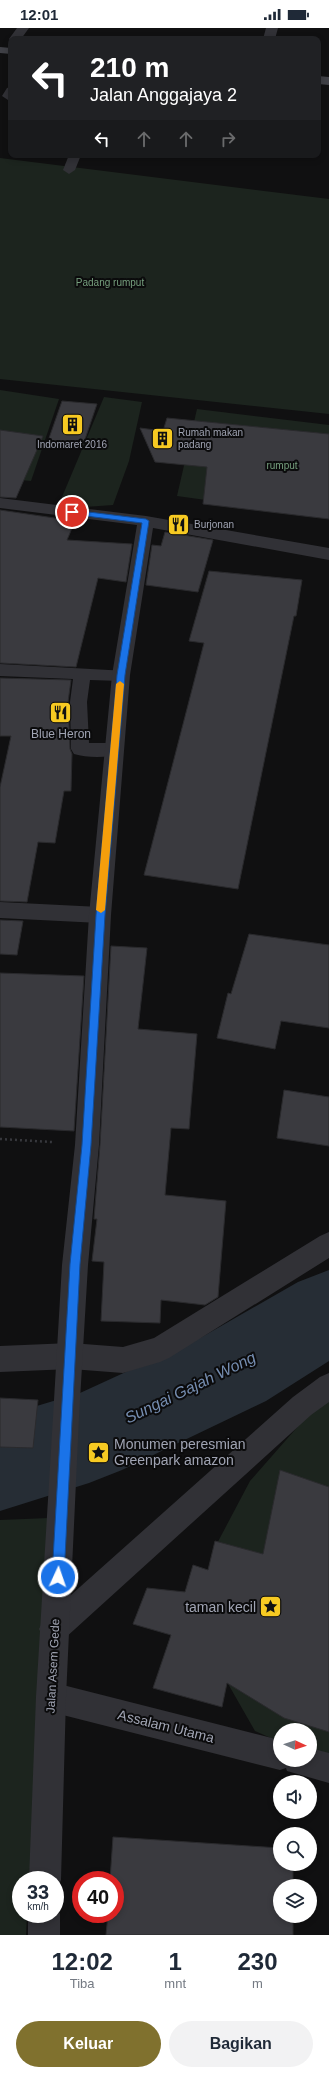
<!DOCTYPE html>
<html lang="id">
<head>
<meta charset="utf-8">
<style>
  body { margin:0; font-family:Arial,sans-serif; background:#f2f2f3; color:#1f2937; height:100vh; display:flex; flex-direction:column; font-size:15px; white-space:nowrap }
  * { box-sizing:border-box; margin:0 }
  p { font-size:13px; color:#747a83 }
  .icon { flex:none; width:22px; height:22px; fill:none; stroke:currentColor; stroke-width:2; stroke-linecap:round; stroke-linejoin:round }
  .map { position:relative; height:1907px; overflow:hidden }
  .panel { display:flex; flex-direction:column; background:#fff; flex:1 }
  .panel>* { flex:none }
  .banner { position:absolute; left:8px; top:8px; width:313px; height:122px; border-radius:8px; box-shadow:0 2px 6px #0003; background:#202124; color:#fff; overflow:hidden }
  .needle { width:26px; rotate:93deg }
  .tools { position:absolute; left:273px; top:1695px; display:grid; gap:8px }
  .tools a { display:grid; place-items:center; width:44px; height:44px; border-radius:50%; background:#fff; box-shadow:0 2px 6px #0003; font-size:20px }
  .speed { position:absolute; left:12px; top:1843px; display:flex; gap:8px; font-size:20px; font-weight:700; text-align:center }
  .speed>* { display:grid; place-content:center; width:52px; height:52px; border-radius:50%; background:#fff; box-shadow:0 2px 6px #0003; line-height:1 }
  .speed small { font-size:10px; font-weight:400 }
  .speed .limit { border:6px solid #d22; background:#fff; color:#111 }
  .pin { position:absolute; display:grid; place-items:center; width:34px; height:34px; color:#fff; margin:-17px; border:2px solid #fff; border-radius:50%; box-shadow:0 1px 4px #0007 }
  .me { position:absolute; width:44px; margin:-22px; rotate:3deg; stroke-linejoin:round; filter:drop-shadow(0 0 3px #0008) }
  .turn { display:flex; align-items:center; gap:14px; height:84px; padding:0 16px; font-size:18px }
  .turn .icon { width:52px; height:52px; stroke-width:2.5 }
  .turn b { display:block; font-size:28px; line-height:34px }
  .lanes { display:flex; align-items:center; height:38px; padding:0 16px; background:#0003; justify-content:center; gap:20px; direction:ltr }
  .lanes .off { opacity:.35 }
  .eta { display:flex; justify-content:space-evenly; align-items:center; height:68px; text-align:center }
  .eta b { font-size:24px; font-weight:700; line-height:28px }
  .action { display:flex; gap:8px; margin-top:auto; padding:8px 16px }
  .action a { flex:1; height:46px; border-radius:24px; background:#80712e; color:#fff; font-size:16px; font-weight:700; line-height:46px; text-align:center }
  .action a+a { background:#f2f2f3; color:#1f2937 }
  .status { display:flex; justify-content:space-between; align-items:center; height:28px; padding:0 20px; background:#fff; direction:ltr }
  .status svg { height:11px; fill:currentColor }
  .map>svg:first-child { display:block }
  .green { fill:#1c241e }
  .lines { fill:none; stroke-linecap:round; stroke-linejoin:round }
  .river { fill:#262d35; fill-rule:evenodd }
  .building { fill:#3a3a3f; stroke:#2a2a2d }
  .path { stroke:#37383d; stroke-width:2.5; stroke-dasharray:2 3; stroke-linecap:butt }
  .service { fill:#313136; fill-rule:evenodd }
  .minor { fill:#313136; fill-rule:evenodd }
  .tertiary { fill:#313136; fill-rule:evenodd }
  .secondary { fill:#3f4046; fill-rule:evenodd }
  .route { fill:#1a73e8; stroke:#114b97 }
  .slow { fill:#f59e0b }
  .labels { text-anchor:middle; stroke-width:4; stroke-linejoin:round; paint-order:stroke }
  .far-park-label { font-size:10px; fill:#769f7e; stroke:#0b0b0c }
  .far-poi-label { font-size:10px; fill:#a0a4b3; stroke:#0b0b0c; text-anchor:start }
  .poi-label { font-size:12px; fill:#a0a4b3; stroke:#0b0b0c }
  .street-label { font-size:12px; fill:#a0a4b3; stroke:#0b0b0c }
  .near-poi-label { font-size:14px; fill:#a0a4b3; stroke:#0b0b0c; text-anchor:start }
  .near-street-label { font-size:14px; fill:#a0a4b3; stroke:#0b0b0c }
  .near-water-label { font-size:16px; font-style:italic; fill:#758db0; stroke:#0b0b0c }
</style>
</head>
<body>
<div class="status"><b>12:01</b><svg viewBox="0 0 49 12"><path d="M0 12V9h3v3zM5 12V6h3v6zM10 12V3h3v9zM15 12V0h3v12zM26 1h20v11H26zM47 4h2v5h-2z"/></svg></div>
<div class="map">
<svg width="329" height="1907" viewBox="0 0 329 1907">
  <rect width="100%" height="100%" fill="#101011"/>
  <g class="green">
    <polygon points="0,130 329,171 329,386 0,351"/>
    <polygon points="0,362 59,371 31,453 0,450"/>
    <polygon points="104,369 142,374 129,433 113,477 57,481"/>
    <polygon points="197,381 329,397 329,489 177,468"/>
    <polygon points="329,1363 329,1735 310,1727 310,1702 280,1702 280,1714 255,1703 215,1633 212,1525 250,1453"/>
    <polygon points="49,1490 30,1852 21,1852 21,1886 27,1886 26,1907 0,1907 0,1492"/>
  </g>
  <g class="lines">
    <polygon class="river" points="329,1242 329,1333 266,1373 122,1442 89,1455 0,1483 0,1389 80,1365 202,1309 298,1254"/>
  </g>
  <g class="building">
    <polygon points="62,373 97,376 82,420 47,416"/>
    <polygon points="167,390 329,406 329,491 203,476 207,439 155,434 140,400 163,403"/>
    <polygon points="0,402 43,408 16,470 0,469"/>
    <polygon points="0,482 75,493 67,512 132,516 126,554 98,550 76,639 0,635"/>
    <polygon points="165,504 213,512 198,564 146,557 152,517 161,518"/>
    <polygon points="209,543 302,552 296,588 294,588 238,861 144,847 204,615 189,613"/>
    <polygon points="0,650 71,652 68,674 70,721 72,726 71,763 64,763 55,815 38,814 27,874 0,873 0,759 11,708 0,708"/>
    <polygon points="0,892 23,893 17,927 0,926"/>
    <polygon points="249,906 329,917 329,1000 281,993 275,1021 217,1010 228,965 231,966"/>
    <polygon points="111,918 147,920 138,1001 197,1006 189,1101 171,1100 165,1167 226,1173 218,1269 205,1277 161,1272 160,1295 101,1293 104,1234 92,1233 97,1191 94,1191 100,1117"/>
    <polygon points="0,945 84,948 74,1103 0,1099"/>
    <polygon points="284,1062 329,1069 329,1118 277,1110"/>
    <polygon points="0,1370 38,1372 33,1420 0,1419"/>
    <polygon points="280,1442 329,1459 329,1704 284,1690 227,1655 222,1679 153,1660 171,1607 133,1596 147,1560 185,1564 193,1537 208,1542 215,1513 263,1526"/>
    <polygon points="113,1809 280,1820 280,1836 293,1836 293,1858 280,1858 280,1888 293,1888 293,1907 106,1907 108,1886 115,1886 115,1852 110,1852"/>
  </g>
  <g class="lines">
    <polyline class="path" points="0,1111 52,1114"/>
    <g class="service">
      <path d="M 0,636 L 127,643 L 129,647 L 127,651 L 121,653 L 90,652 L 87,674 L 89,715 L 114,715 L 120,716 L 123,721 L 120,726 C 107,730 87,730 74,726 L 71,721 L 70,674 L 73,651 L 0,648 Z"/>
      <polygon points="0,874 100,879 107,882 110,887 107,892 100,895 0,890"/>
    </g>
    <g class="minor">
      <polygon points="17,0 29,0 21,11 11,11 11,13 9,11"/>
      <polygon points="266,0 278,0 275,11 263,11"/>
      <polygon points="11,59 11,74 2,68 7,60"/>
      <polygon points="69,127 81,127 75,142 69,146 63,142"/>
      <polygon points="329,1204 329,1230 169,1330 160,1334 123,1345 71,1341 0,1344 0,1318 71,1315 123,1319 154,1310 320,1208"/>
      <polygon points="329,1345 329,1374 311,1387 64,1611 54,1616 44,1611 39,1601 44,1591 293,1369 320,1349"/>
      <polygon points="51,1654 280,1712 280,1732 310,1732 310,1720 329,1725 329,1755 287,1743 286,1740 280,1742 51,1684 40,1680 36,1669 40,1658"/>
    </g>
    <g class="tertiary">
      <polygon points="0,470 146,488 329,520 329,532 153,500 130,647 111,887 99,1117 88,1237 79,1389 66,1669 61,1852 55,1864 55,1852 29,1852 36,1669 53,1389 62,1237 75,1117 89,887 112,647 137,497 0,480"/>
      <polygon points="55,1875 60,1886 60,1907 28,1907 28,1886 55,1886"/>
    </g>
    <g class="secondary">
      <polygon points="0,19 11,20 11,26 0,25"/>
      <polygon points="318,48 329,49 329,57 318,56"/>
    </g>
  </g>
  <polygon class="route" points="72,482 146,491 149,493 125,647 105,887 91,1117 80,1236 64,1549 62,1553 58,1555 54,1553 52,1549 70,1236 82,1117 96,887 117,647 142,495 70,486 69,484"/>
  <polygon class="slow" points="120,653 124,656 105,882 101,885 96,882 116,656"/>
  <defs>
    <symbol id="building-square" viewBox="-11 -11 22 22"><rect x="-9" y="-9" width="18" height="18" rx="4" fill="#f7ca22" stroke="#0b0b0c"/><path d="M-4-6H4V6H1V3H-1V6H-4ZM-2.5-4.3h1.7v1.8h-1.7ZM.8-4.3h1.7v1.8H.8ZM-2.5-1h1.7V.8h-1.7ZM.8-1h1.7V.8H.8Z" fill="#111"/></symbol>
    <symbol id="restaurant-square" viewBox="-11 -11 22 22"><rect x="-9" y="-9" width="18" height="18" rx="4" fill="#f7ca22" stroke="#0b0b0c"/><path d="M-5-6h1v4h1v-4h1v4h1v-4h1v5L-1.5 .5V6h-2V.5L-5-1ZM5-6V6H3V1.5H1.5Q1.5-4 5-6Z" fill="#111"/></symbol>
    <symbol id="sight-square" viewBox="-11 -11 22 22"><rect x="-9" y="-9" width="18" height="18" rx="4" fill="#f7ca22" stroke="#0b0b0c"/><path d="M0-6L1.8-2.2L6-1.7L2.9 1.2L3.7 5.4L0 3.3L-3.7 5.4L-2.9 1.2L-6-1.7L-1.8-2.2Z" fill="#111"/></symbol>
  </defs>
  <g fill-rule="evenodd">
    <use href="#building-square" x="60" y="384" width="25" height="25"/>
    <use href="#building-square" x="150" y="398" width="25" height="25"/>
    <use href="#restaurant-square" x="166" y="484" width="25" height="25"/>
    <use href="#restaurant-square" x="48" y="672" width="25" height="25"/>
    <use href="#sight-square" x="86" y="1412" width="25" height="25"/>
    <use href="#sight-square" x="258" y="1566" width="25" height="25"/>
  </g>
  <g class="labels">
    <g class="far-park-label">
      <text x="110" y="258">Padang rumput</text>
      <text x="282" y="441">rumput</text>
    </g>
    <g class="far-poi-label">
      <text x="178" y="408">Rumah makan<tspan x="178" dy="12">padang</tspan></text>
      <text x="72" y="420" text-anchor="middle">Indomaret 2016</text>
      <text x="194" y="500">Burjonan</text>
    </g>
    <g class="poi-label">
      <text x="61" y="710">Blue Heron</text>
    </g>
    <g class="street-label">
      <text transform="translate(53 1638) rotate(-87)" y="4">Jalan Asem Gede</text>
    </g>
    <g class="near-poi-label">
      <text x="114" y="1421">Monumen peresmian<tspan x="114" dy="16">Greenpark amazon</tspan></text>
      <text x="256" y="1584" text-anchor="end">taman kecil</text>
    </g>
    <g class="near-street-label">
      <text transform="translate(166 1698) rotate(14)" y="5">Assalam Utama</text>
    </g>
    <g class="near-water-label">
      <text transform="translate(190 1359) rotate(-26)" y="6">Sungai Gajah Wong</text>
    </g>
  </g>
</svg>
<div class="tools">
<a><svg class="needle" viewBox="-14 -14 28 28"><path d="M0-13l5 13h-10z" fill="#e53935"/><path d="M0 13l5-13h-10z" fill="#747a83"/></svg></a>
<a><svg class="icon" aria-label="sound" viewBox="0 0 24 24"><path d="M4 9h4l5-4v14l-5-4H4zM17 9q2 3 0 6"/></svg></a>
<a><svg class="icon" aria-label="search" viewBox="0 0 24 24"><circle cx="10" cy="10" r="6"/><path d="M15 15l6 6"/></svg></a>
<a><svg class="icon" aria-label="layers" viewBox="0 0 24 24"><path d="M12 4l9 5-9 5-9-5zM3 14l9 5 9-5"/></svg></a>
</div>
<div class="speed"><div>33<small>km/h</small></div><div class="limit">40</div></div>
<div class="pin" style="left:72px;top:484px;background:#d93025"><svg class="icon" aria-label="arrive" viewBox="0 0 24 24"><path d="M6 21V4h12l-3 4 3 4H6"/></svg></div>
<svg class="me" style="left:58px;top:1549px" viewBox="-20 -20 40 40"><circle r="17" fill="#1a73e8" stroke="#fff" stroke-width="3"/><path d="M0-11L8 9 0 5-8 9z" fill="#fff"/></svg>
<div class="banner">
<div class="turn"><svg class="icon" aria-label="left" viewBox="0 0 24 24"><path d="M17 20v-9H6M10 6l-5 5 5 5"/></svg><div><b>210 m</b>Jalan Anggajaya 2</div></div>
<div class="lanes"><svg class="icon" aria-label="left" viewBox="0 0 24 24"><path d="M17 20v-9H6M10 6l-5 5 5 5"/></svg><svg class="icon off" aria-label="ahead" viewBox="0 0 24 24"><path d="M12 20V5M6 11l6-6 6 6"/></svg><svg class="icon off" aria-label="ahead" viewBox="0 0 24 24"><path d="M12 20V5M6 11l6-6 6 6"/></svg><svg class="icon off" aria-label="right" viewBox="0 0 24 24"><path d="M7 20v-9h11M14 6l5 5-5 5"/></svg></div>
</div>
</div>
<section class="panel">
<div class="eta">
<div><b>12:02</b><p>Tiba</p></div>
<div><b>1</b><p>mnt</p></div>
<div><b>230</b><p>m</p></div>
</div>
<div class="action"><a>Keluar</a><a>Bagikan</a></div>
</section>
</body>
</html>
